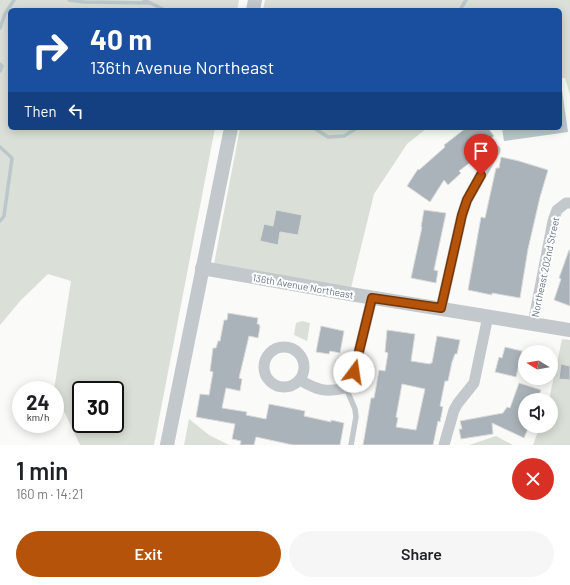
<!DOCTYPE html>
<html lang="en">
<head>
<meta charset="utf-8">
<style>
  body { margin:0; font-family:Barlow,sans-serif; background:#f6f6f6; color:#202124; height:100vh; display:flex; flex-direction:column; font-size:15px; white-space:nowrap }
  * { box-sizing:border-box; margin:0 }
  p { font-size:13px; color:#757577 }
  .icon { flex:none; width:22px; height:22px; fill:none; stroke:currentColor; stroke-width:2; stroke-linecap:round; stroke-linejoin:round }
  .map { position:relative; height:445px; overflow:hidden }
  .side { display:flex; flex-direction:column; background:#fff; flex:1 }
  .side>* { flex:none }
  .hud { position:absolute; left:8px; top:8px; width:554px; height:122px; border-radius:6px; box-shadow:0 2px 10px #0003; background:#1a4fa0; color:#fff; overflow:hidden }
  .needle { width:26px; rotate:281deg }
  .buttons { position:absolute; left:518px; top:345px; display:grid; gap:8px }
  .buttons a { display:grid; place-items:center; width:40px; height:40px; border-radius:50%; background:#fff; box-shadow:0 2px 10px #0003; font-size:20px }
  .speed { position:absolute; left:12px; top:381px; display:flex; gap:8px; font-size:20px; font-weight:700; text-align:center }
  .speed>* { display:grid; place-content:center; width:52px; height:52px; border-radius:50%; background:#fff; box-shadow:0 2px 10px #0003; line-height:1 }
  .speed small { font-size:10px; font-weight:400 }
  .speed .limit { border:2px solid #111; border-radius:6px; background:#fff; color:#111 }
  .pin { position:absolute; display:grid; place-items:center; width:34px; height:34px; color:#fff; margin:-41px -17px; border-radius:50% 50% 50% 0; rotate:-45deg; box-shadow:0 0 4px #0007 }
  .pin .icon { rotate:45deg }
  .me { position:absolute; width:44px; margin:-22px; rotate:14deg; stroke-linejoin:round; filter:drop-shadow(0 0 3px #0008) }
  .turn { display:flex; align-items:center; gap:14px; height:84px; padding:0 16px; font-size:18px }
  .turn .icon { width:52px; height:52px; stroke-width:2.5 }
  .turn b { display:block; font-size:28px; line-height:34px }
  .then { display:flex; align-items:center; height:38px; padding:0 16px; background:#0003; gap:8px; font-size:15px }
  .round { display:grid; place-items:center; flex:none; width:42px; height:42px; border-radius:21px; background:#f6f6f6 }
  .headline { display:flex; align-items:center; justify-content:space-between; height:68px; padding:0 16px }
  h1 { font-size:24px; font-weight:600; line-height:30px }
  .cta { display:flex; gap:8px; margin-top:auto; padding:8px 16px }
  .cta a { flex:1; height:46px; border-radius:24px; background:#b45309; color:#fff; font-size:16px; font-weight:600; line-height:46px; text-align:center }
  .cta a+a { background:#f6f6f6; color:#202124 }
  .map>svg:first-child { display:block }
  .green { fill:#dadfd7; fill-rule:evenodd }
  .water { fill:#bbc7cb }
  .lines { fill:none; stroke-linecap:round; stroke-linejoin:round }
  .stream { stroke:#bbc7cb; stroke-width:3.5 }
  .building { fill:#aab3b9; stroke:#dcdcda; fill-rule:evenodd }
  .service { stroke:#c3c8cc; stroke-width:5.5 }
  .minor { stroke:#c3c8cc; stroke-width:11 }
  .tertiary { stroke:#c3c8cc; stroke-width:14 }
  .route-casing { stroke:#753606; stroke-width:10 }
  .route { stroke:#b45309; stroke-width:7 }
  .labels { text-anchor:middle; stroke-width:4; stroke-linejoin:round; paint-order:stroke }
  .street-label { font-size:10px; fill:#657683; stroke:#fff }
</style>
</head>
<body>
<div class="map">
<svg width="570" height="445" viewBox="0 0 570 445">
  <rect width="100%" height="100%" fill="#fafaf8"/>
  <g class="green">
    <path d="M 0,0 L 239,0 L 237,10 L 10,10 L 10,128 L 215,128 L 154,445 L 80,445 L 54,390 L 71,281 L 48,274 L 21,300 L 0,325 ZM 81,390 L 115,390 L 115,424 L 81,424 Z"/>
    <polygon points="265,0 570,0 570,95 565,78 560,78 560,10 263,10"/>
    <polygon points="240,128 427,128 407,144 374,194 351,288 214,264"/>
    <polygon points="302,321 310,323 307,341 294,335 296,323"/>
    <polygon points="562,339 570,340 570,445 533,445 540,426 551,426 551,400 549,400"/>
    <polygon points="189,419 209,435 229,445 184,445"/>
    <polygon points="496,436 513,445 469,445"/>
  </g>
  <polygon class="water" points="560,90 562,90 568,132 504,141 502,128 560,128"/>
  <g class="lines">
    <g class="stream">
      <polyline points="69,0 84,2 150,3"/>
      <polyline points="144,0 165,10"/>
      <polyline points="460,10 466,0"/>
      <polyline points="0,28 5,14 14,0"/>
      <polyline points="0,64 2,66 0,71"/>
      <polyline points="314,128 328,137 344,136 357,128"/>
      <polyline points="0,147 12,158 4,216 0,221"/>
    </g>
  </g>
  <g class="building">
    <polygon points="466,128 488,128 494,136 472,153 476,158 459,171 461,173 448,185 444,180 430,202 407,186 418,169 419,170 445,147 444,145"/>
    <polygon points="501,157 519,161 548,170 540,197 528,249 520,298 492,293 492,295 468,290 481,217 485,218 496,168 499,168"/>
    <polygon points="276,210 302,215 298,235 280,232 278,245 260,241 264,224 273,226"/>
    <polygon points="424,210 446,213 434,270 438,271 436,283 411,278 422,227 421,227"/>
    <polygon points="569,250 570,250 570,306 554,300 561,279 559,278"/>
    <polygon points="228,313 258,318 257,324 259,324 260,327 258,338 249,336 239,378 242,379 240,391 226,388 222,408 247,412 246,415 266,419 269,404 305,411 304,416 331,422 331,420 344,423 340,445 293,445 256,437 254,445 240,445 241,441 232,439 235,424 196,417 200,394 209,395 213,372 210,371 213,348 216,348 218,341 220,341 224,320 227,320"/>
    <polygon points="321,326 344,331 340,353 330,351 329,354 316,352"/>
    <path d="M 387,330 L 415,334 L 411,361 L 430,364 L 430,363 L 432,363 L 437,336 L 460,340 L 457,354 L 455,354 L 452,362 L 448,381 L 445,381 L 440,406 L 443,407 L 440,422 L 438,421 L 433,445 L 363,445 L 371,398 L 374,398 L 379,370 L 385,371 L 388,353 L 385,352 ZM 402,384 L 425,389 L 416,430 L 396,427 L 398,418 L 396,417 Z"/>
    <polygon points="505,347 522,351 516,377 495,372 499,357 502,358"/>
    <polygon points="561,364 570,366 570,380 559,379"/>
    <polygon points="519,383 541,390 537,400 525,400 525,426 529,426 524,438 492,423 493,434 461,439 459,429 462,429 460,421 503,413 507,407 510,408"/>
  </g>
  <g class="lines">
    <polyline class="service" points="346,388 355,409 356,417 351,445"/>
    <g class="minor">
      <polyline points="441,308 462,215 467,200 495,150"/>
      <polyline points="533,324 553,221 557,210 566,203 570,203"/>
      <circle cx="284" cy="367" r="20"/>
      <path d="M 300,380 C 317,390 326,393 346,388 L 354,372 L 372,298"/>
      <polyline points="444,445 454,410 458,403 474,383 488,316"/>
    </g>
    <g class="tertiary">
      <polyline points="253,10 255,0"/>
      <polyline points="202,268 350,294 570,330"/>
      <polyline points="167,445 231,128"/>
    </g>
  </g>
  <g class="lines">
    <defs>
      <polyline id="route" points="354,372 372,298 441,308 462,215 467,200 481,175"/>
    </defs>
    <use href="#route" class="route-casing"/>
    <use href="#route" class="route"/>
  </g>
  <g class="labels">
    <g class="street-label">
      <text transform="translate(545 267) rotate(-78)" y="4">Northeast 202nd Street</text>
      <text transform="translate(303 286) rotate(10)" y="4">136th Avenue Northeast</text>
    </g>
  </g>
</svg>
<div class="buttons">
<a><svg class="needle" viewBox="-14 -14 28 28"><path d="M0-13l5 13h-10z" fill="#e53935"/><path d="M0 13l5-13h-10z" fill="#757577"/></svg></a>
<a><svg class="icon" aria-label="sound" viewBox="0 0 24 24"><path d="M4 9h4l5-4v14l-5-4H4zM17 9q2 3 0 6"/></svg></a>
</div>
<div class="speed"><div>24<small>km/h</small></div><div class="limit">30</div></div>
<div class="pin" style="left:481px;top:175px;background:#d93025"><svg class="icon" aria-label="arrive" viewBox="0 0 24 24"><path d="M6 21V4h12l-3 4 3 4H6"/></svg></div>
<svg class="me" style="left:354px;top:372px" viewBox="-20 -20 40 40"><circle r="19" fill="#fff"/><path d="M0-13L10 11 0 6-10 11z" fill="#b45309"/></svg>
<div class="hud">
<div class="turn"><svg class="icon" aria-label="right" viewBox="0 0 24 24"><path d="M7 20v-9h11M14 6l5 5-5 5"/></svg><div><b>40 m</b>136th Avenue Northeast</div></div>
<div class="then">Then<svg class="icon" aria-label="left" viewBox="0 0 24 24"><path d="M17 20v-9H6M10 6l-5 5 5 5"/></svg></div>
</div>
</div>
<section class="side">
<div class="headline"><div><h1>1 min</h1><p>160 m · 14:21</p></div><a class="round" style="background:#d93025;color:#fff"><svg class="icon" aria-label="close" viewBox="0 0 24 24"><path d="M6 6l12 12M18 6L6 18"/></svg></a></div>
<div class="cta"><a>Exit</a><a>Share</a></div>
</section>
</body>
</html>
